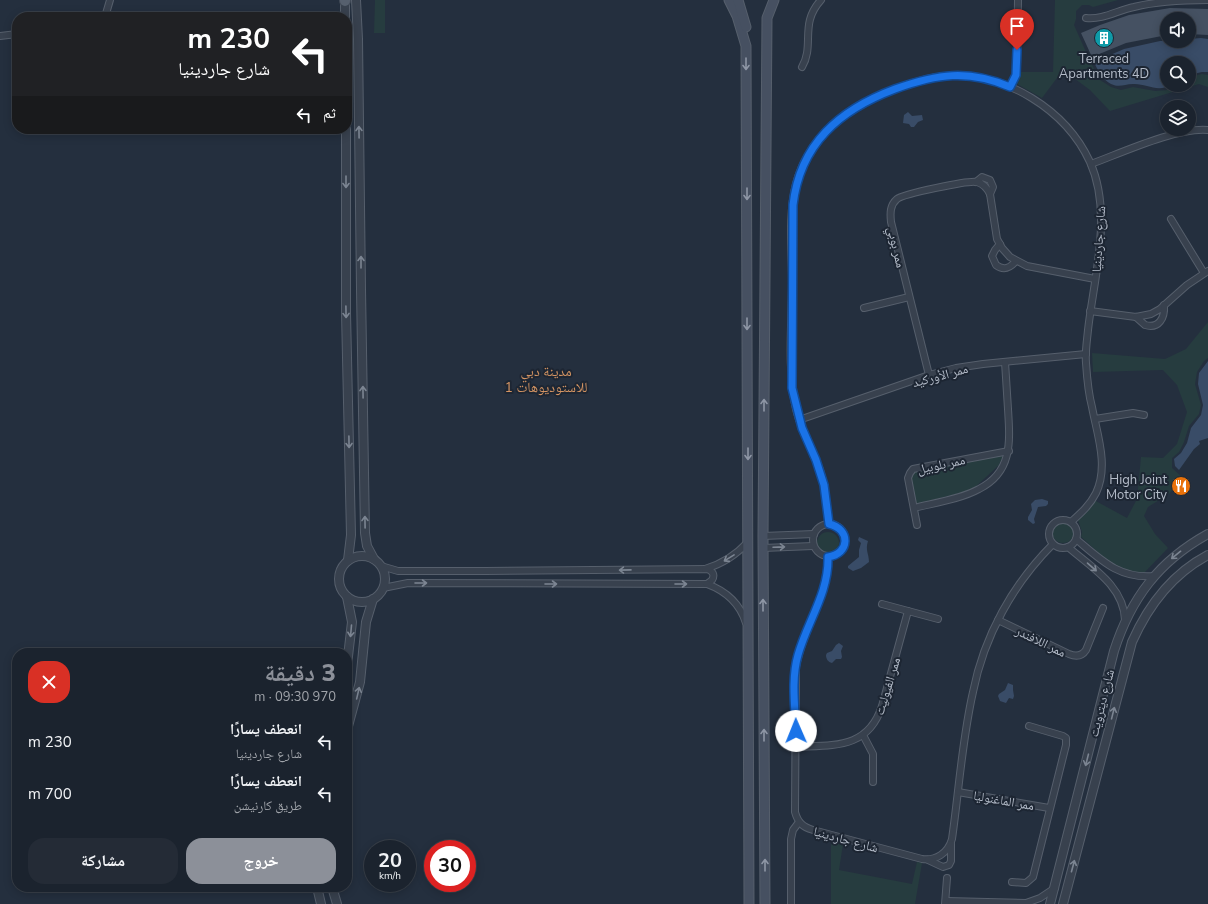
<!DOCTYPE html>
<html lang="ar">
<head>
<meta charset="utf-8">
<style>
  body { margin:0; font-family:"Nunito Sans","Noto Naskh Arabic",sans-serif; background:#242b36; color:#f1f3f6; direction:rtl; height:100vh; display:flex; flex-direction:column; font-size:15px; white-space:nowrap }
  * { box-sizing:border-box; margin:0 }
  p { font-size:13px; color:#a0a4aa }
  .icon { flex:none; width:22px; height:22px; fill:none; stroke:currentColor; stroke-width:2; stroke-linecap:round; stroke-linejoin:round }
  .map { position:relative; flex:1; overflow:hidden; direction:ltr }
  .drawer { position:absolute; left:12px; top:648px; width:340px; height:244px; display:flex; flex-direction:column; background:#1b232e; border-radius:16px; box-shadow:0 2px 10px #0003,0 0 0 1px #39404a; direction:rtl }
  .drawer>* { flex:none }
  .guide { position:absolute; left:12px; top:12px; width:340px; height:122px; border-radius:16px; box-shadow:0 2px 10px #0003,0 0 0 1px #39404a; direction:rtl; background:#202124; color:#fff; overflow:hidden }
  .tools { position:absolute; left:1160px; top:12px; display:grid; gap:8px }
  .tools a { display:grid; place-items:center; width:36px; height:36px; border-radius:50%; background:#1b232e; box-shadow:0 2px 10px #0003,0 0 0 1px #39404a; font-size:20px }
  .speed { position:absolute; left:364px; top:840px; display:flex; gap:8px; font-size:20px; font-weight:700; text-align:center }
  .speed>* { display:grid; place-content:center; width:52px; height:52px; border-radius:50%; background:#1b232e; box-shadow:0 2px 10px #0003,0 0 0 1px #39404a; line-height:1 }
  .speed small { font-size:10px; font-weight:400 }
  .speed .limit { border:6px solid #d22; background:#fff; color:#111 }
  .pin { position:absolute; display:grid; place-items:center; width:34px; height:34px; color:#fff; margin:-41px -17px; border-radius:50% 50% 50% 0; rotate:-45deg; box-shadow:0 0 4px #0007 }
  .pin .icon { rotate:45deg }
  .me { position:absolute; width:44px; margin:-22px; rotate:359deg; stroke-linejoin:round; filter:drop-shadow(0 0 3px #0008) }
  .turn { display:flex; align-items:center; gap:14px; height:84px; padding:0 16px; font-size:18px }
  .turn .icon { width:52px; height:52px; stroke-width:2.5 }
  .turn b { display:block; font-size:28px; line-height:34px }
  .then { display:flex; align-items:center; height:38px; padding:0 16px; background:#0003; gap:8px; font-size:15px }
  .round { display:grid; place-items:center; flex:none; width:42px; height:42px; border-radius:16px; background:#242b36 }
  .summary { display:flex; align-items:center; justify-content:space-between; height:68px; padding:0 16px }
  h1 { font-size:24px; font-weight:800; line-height:30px; color:#8c9099 }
  .primary-button { display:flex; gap:8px; margin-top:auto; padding:8px 16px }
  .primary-button a { flex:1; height:46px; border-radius:16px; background:#8c9099; color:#fff; font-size:16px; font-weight:800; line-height:46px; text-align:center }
  .primary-button a+a { background:#242b36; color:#f1f3f6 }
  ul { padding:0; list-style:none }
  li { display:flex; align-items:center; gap:12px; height:52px; padding:0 16px }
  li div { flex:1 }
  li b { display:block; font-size:15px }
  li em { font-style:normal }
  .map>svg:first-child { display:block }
  .green { fill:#263c3f }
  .water { fill:#394c67 }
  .building { fill:#455162 }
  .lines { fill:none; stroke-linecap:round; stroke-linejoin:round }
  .minor-casing { stroke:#565f6c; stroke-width:8 }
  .tertiary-casing { stroke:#565f6c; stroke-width:10 }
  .secondary-casing { stroke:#565f6c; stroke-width:11 }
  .primary-casing { stroke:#414a57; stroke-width:12 }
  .minor { stroke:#38414e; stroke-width:6 }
  .tertiary { stroke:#38414e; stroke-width:8 }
  .secondary { stroke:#465061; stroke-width:9 }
  .primary { stroke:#56606e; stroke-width:10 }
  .oneway { stroke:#8e96a5 }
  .oneway2 { stroke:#7c8592 }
  .route-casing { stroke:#114b97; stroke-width:10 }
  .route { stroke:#1a73e8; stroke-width:7 }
  .labels { text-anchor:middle; stroke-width:4; stroke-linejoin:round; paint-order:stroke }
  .poi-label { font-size:13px; fill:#b4bcc9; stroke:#1d2633 }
  .street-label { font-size:13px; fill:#b4bcc9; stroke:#1d2633 }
  .neighbourhood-label { font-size:14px; fill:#d59563; stroke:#1d2633 }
</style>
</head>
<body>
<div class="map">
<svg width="1208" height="904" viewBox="0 0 1208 904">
  <rect width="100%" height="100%" fill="#242f3e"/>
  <g class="green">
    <polygon points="375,0 385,0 385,33 374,33"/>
    <polygon points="1055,0 1118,0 1093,7 1089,5 1082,5 1076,11 1076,19 1074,25 1090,61 1100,80 1111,87 1121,90 1133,87 1155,91 1167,90 1174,85 1189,85 1189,77 1202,74 1208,75 1208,87 1199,84 1110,111 1090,90 1063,70 1042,98 1017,84 1019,72 1053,72"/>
    <path d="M 1208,322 L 1208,358 L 1204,361 L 1197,372 L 1195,384 L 1201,405 L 1199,414 L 1189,426 L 1184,442 L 1179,452 L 1172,458 L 1172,468 L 1182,477 L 1169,494 L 1148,507 L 1144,516 L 1155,534 L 1168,548 L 1144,573 C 1115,573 1102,555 1081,537 L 1082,532 L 1078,520 L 1090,507 L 1094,500 L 1127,518 L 1137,499 L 1141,457 L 1163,458 L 1177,444 L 1187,412 L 1177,385 L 1163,370 L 1093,372 L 1092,353 L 1165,359 L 1186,349 Z"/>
    <polygon points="1004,453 999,465 972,490 916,504 911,477 915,471"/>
    <circle cx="1063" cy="532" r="11"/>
    <circle cx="828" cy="543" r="11"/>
    <polygon points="831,841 843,844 839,870 912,884 917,862 922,863 915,904 831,904"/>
  </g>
  <g class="water">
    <path d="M 1201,38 L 1208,39 L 1208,72 L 1202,72 L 1189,75 L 1189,63 L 1167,63 L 1167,85 L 1170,85 C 1158,93 1145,83 1133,84 C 1124,84 1120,88 1111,84 C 1102,79 1098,71 1094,62 L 1124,49 L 1160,41 L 1189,41 L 1189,39 Z"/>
    <polygon points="908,112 912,116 922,115 923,120 918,122 914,127 911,127 909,124 903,123 904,115"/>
    <polygon points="1208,361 1208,438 1199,441 1200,444 1194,449 1179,470 1175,466 1174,459 1181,453 1187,443 1191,428 1201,415 1203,405 1198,384 1199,373"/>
    <polygon points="1042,499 1048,501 1048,504 1046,506 1038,507 1034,519 1035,523 1033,524 1028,520 1028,517 1032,510 1031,504 1035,500"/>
    <path d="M 859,537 L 868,541 C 865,550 869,554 869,562 L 861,568 L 853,571 L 848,568 L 848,566 L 859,557 L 859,550 L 861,543 L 858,540 Z"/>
    <path d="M 839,643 L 843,646 L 841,651 L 842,657 L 841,659 L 836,659 L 832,663 C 828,662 826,659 826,655 L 827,653 L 832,651 L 836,645 Z"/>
    <polygon points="1008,683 1013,685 1013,690 1014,696 1013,699 1009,698 1006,703 1000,701 998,696 999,694 1005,690"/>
  </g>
  <polygon class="building" points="1170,8 1208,9 1208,35 1189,34 1189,19 1167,19 1167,35 1126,43 1092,57 1081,33 1100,25 1129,15"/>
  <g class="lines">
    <defs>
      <g id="minor">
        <polyline points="105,17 110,0"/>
        <path d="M 1086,18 C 1103,20 1118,10 1134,7 C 1158,1 1183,0 1208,0"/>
        <polyline points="0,36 17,34"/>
        <path d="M 802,67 C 815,45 799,24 821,0"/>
        <polyline points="1010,87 1016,75 1017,66 1018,0"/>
        <path d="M 1091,164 C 1121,153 1177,127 1208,130"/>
        <polyline points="976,182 982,177 990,180 993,187 990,194"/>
        <polyline points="1171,219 1204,273"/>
        <path d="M 1000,244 L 995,250 L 992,256 L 996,265 C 1004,271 1010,268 1016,261"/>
        <polyline points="864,308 909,297"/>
        <polyline points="1090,311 1136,317 1151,314 1160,309 1187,285 1208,271"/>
        <path d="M 1136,317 L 1145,325 C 1159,329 1165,318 1164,305"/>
        <path d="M 929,375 L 891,222 C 890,213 890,205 897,199 C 903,194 969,180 977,182 C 984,184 987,188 990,194 L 997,239 L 1002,248 L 1010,257 L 1027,266 L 1095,279"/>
        <polyline points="1095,419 1133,413 1144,415"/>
        <polyline points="799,420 929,375 956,368 983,364 1086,354"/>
        <path d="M 914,508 C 934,503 961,499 979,489 C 1013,472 1010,441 1008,409 C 1007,393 1006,378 1005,362"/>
        <circle cx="1063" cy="534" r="14"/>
        <circle cx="829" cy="540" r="16"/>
        <path d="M 829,524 C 827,506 826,488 820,470 C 812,449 801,430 796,409 C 787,370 792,322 792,283 C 792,251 788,215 796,184 C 808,138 847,107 890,91 C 909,84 927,77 948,76 C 1006,72 1066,110 1090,162 C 1113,213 1094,277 1088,330 C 1087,341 1085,352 1086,363 C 1087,378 1088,392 1092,407 C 1097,434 1109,466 1096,493 C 1090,505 1081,513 1071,522"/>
        <polyline points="917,525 908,478 910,473 913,469 1009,451"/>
        <polyline points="763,536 814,534"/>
        <path d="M 1076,539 C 1101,560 1119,579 1154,576"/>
        <path d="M 1068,547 C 1091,567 1124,586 1125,620"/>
        <polyline points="763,548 813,546"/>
        <path d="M 828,557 C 829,597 802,629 796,667 L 795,812 C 798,823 803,827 813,830 L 922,859 C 936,861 948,853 952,839 C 959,790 962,740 973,692 C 984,636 1013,584 1053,544"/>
        <path d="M 381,566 L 398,571 L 485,571 L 707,569 C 713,571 715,575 712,580 L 707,584 L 408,583 L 383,588"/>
        <path d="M 705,569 C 722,564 736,555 748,542"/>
        <path d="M 707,584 C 726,591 740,604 746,623"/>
        <polyline points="882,604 938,619"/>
        <path d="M 998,620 L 1069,654 C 1076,657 1082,656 1086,650 L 1103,608"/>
        <polyline points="863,735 873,754 873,782"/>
        <path d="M 796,747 C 834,745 868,749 882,706 L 908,611"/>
        <polyline points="958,792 1049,808"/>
        <polyline points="928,860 943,867 949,865 951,861 951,844"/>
        <polyline points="1012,882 1026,883 1033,877 1066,745 1066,738 1063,736 1029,726"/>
        <polyline points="946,901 1026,903 1040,898 1055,888"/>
        <polyline points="791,904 791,839 793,830 799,822"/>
        <polyline points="945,904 947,878"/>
      </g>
      <g id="tertiary">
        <polyline points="345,0 345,17"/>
        <polyline points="356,0 358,39 361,289 365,533 367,546 374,559"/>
        <polyline points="346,129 346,313 351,535 348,560"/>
        <circle cx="362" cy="579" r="23"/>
        <polyline points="347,665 352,622 347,597"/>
        <polyline points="347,730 360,682 366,622 373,599"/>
        <polyline points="317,887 321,904"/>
        <polyline points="332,887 337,904"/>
        <path d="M 1050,904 L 1114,651 C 1131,598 1159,561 1208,534"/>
        <path d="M 1063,904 L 1132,642 C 1148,606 1172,574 1208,555"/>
      </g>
      <g id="secondary">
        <polyline points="729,0 737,16 746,46 749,904"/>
        <polyline points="738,0 746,27"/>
        <polyline points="765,904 763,536 767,18 774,0"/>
      </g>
      <polyline id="primary" points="345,0 345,1"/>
    </defs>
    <use href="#minor" class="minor-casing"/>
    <use href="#tertiary" class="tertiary-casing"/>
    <use href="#secondary" class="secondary-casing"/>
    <use href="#primary" class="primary-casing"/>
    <use href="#minor" class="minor"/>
    <use href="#tertiary" class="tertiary"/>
    <use href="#secondary" class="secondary"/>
    <use href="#primary" class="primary"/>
  </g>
  <defs><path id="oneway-shaft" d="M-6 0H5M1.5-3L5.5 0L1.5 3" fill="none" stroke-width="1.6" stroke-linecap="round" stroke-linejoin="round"/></defs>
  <g class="oneway">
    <use href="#oneway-shaft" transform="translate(746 64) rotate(90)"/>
    <use href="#oneway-shaft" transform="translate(747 194) rotate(90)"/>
    <use href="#oneway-shaft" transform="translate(747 324) rotate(90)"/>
    <use href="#oneway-shaft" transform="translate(764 405) rotate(-90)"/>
    <use href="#oneway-shaft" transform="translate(748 454) rotate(90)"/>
    <use href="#oneway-shaft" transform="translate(763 605) rotate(-90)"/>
    <use href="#oneway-shaft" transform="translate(764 735) rotate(-90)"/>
    <use href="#oneway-shaft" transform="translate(765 865) rotate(-90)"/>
  </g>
  <g class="oneway2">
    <use href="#oneway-shaft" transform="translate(359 132) rotate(-91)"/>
    <use href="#oneway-shaft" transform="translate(346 182) rotate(90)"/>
    <use href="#oneway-shaft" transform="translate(361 262) rotate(-90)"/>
    <use href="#oneway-shaft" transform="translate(346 312) rotate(89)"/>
    <use href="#oneway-shaft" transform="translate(363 392) rotate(-91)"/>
    <use href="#oneway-shaft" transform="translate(349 442) rotate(89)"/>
    <use href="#oneway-shaft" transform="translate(365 522) rotate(-91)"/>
    <use href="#oneway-shaft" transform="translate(779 547) rotate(-2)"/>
    <use href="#oneway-shaft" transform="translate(1176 555) rotate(141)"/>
    <use href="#oneway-shaft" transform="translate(729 558) rotate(148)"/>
    <use href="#oneway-shaft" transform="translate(1092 567) rotate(41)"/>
    <use href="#oneway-shaft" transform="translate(625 570) rotate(179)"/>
    <use href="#oneway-shaft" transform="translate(421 583)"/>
    <use href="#oneway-shaft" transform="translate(551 584)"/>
    <use href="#oneway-shaft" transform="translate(681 584)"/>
    <use href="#oneway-shaft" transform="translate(351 631) rotate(95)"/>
    <use href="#oneway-shaft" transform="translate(358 693) rotate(-77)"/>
    <use href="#oneway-shaft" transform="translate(1113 713) rotate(-76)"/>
    <use href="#oneway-shaft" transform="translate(1087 760) rotate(104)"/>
    <use href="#oneway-shaft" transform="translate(1073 866) rotate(-75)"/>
  </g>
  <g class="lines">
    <defs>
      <path id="route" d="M 796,731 C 795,707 791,679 798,655 C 807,622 829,593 828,557 C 850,554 851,529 829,524 L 824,485 L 816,460 L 802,428 L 792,388 L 793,205 C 800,144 839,110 895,89 C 937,74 968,69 1010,87 L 1016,75 L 1017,50"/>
    </defs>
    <use href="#route" class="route-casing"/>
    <use href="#route" class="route"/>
  </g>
  <defs>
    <symbol id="building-disc" viewBox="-11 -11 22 22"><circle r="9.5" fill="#0f9aa8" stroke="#1d2633"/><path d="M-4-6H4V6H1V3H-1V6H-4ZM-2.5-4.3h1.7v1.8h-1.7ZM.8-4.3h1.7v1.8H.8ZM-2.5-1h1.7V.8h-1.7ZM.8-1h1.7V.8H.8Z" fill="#fff"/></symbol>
    <symbol id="restaurant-disc" viewBox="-11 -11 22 22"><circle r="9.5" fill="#e8710a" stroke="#1d2633"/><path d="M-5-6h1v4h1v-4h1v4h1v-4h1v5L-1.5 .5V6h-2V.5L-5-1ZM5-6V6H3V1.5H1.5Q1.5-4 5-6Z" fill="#fff"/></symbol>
  </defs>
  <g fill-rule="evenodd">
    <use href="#building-disc" x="1093" y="27" width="22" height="22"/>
    <use href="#restaurant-disc" x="1170" y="475" width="22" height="22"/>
  </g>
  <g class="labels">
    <g class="poi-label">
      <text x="1104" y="63">Terraced<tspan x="1104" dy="15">Apartments 4D</tspan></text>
      <text x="1167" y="484" text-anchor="end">High Joint<tspan x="1167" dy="15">Motor City</tspan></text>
    </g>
    <g class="street-label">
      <text transform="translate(1098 239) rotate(-86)" y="5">شارع جاردينيا</text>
      <text transform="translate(897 247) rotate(77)" y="5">ممر بوبي</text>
      <text transform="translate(940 375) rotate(-15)" y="5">ممر الأوركيد</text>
      <text transform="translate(941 464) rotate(-12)" y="5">ممر بلوبيل</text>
      <text transform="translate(1041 641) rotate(26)" y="5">ممر اللافندر</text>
      <text transform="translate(887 686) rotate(-73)" y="5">ممر الفيوليت</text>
      <text transform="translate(1101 703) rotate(-76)" y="5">شارع ديترويت</text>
      <text transform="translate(1004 800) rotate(10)" y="5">ممر الماغنوليا</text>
      <text transform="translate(846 839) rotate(15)" y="5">شارع جاردينيا</text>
    </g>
    <g class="neighbourhood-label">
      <text x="546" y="376">مدينة دبي<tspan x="546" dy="16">للاستوديوهات 1</tspan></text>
    </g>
  </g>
</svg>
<div class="tools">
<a><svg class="icon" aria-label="sound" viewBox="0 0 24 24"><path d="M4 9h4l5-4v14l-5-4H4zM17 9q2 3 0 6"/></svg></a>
<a><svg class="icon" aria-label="search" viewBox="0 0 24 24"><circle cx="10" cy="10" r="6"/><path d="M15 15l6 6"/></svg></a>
<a><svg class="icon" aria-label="layers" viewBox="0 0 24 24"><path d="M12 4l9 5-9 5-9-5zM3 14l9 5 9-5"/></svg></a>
</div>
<div class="speed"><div>20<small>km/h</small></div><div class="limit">30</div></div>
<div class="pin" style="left:1017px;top:50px;background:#d93025"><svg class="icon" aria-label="arrive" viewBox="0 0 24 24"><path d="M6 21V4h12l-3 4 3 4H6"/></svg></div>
<svg class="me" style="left:796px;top:731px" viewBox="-20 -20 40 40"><circle r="19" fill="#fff"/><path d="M0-13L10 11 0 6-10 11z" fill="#1a73e8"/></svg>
<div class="guide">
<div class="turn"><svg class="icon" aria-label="left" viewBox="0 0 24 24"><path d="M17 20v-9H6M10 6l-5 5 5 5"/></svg><div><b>230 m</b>شارع جاردينيا</div></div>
<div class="then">ثم<svg class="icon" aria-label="left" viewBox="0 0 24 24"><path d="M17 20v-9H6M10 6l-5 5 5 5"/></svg></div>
</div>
<section class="drawer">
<div class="summary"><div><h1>3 دقيقة</h1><p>970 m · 09:30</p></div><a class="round" style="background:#d93025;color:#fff"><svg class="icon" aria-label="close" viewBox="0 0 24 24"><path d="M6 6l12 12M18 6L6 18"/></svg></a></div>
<ul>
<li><svg class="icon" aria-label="left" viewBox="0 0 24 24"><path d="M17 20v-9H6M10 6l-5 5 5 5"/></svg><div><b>انعطف يسارًا</b><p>شارع جاردينيا</p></div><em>230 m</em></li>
<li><svg class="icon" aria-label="left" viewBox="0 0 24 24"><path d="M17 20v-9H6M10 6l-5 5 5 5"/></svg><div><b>انعطف يسارًا</b><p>طريق كارنيشن</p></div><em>700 m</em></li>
</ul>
<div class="primary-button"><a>خروج</a><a>مشاركة</a></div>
</section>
</div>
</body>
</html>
